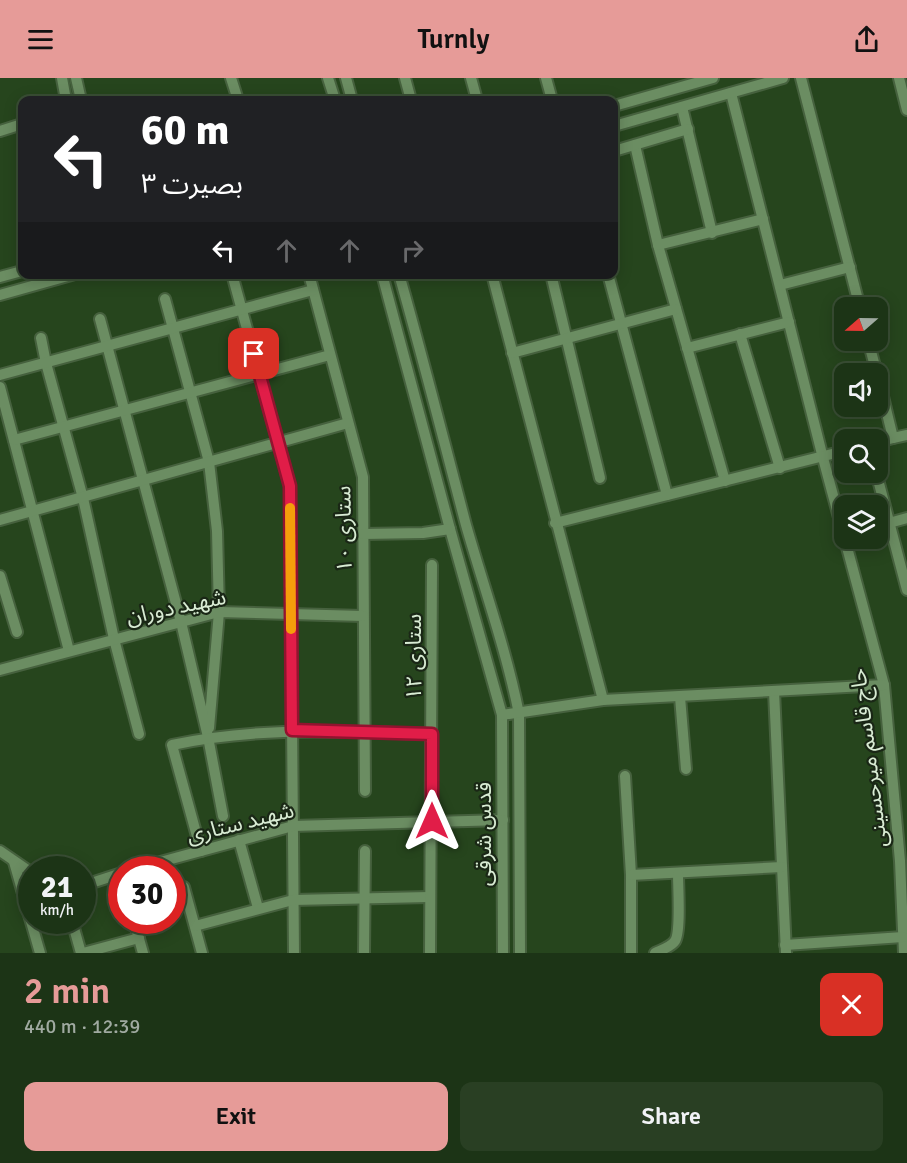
<!DOCTYPE html>
<html lang="en">
<head>
<meta charset="utf-8">
<style>
  body { margin:0; font-family:Signika,"Noto Sans Arabic",sans-serif; background:#293f23; color:#f1f3f6; height:100vh; display:flex; flex-direction:column; font-size:22px; white-space:nowrap }
  * { box-sizing:border-box; margin:0 }
  p { font-size:20px; color:#a0aaa1 }
  .icon { flex:none; width:33px; height:33px; fill:none; stroke:currentColor; stroke-width:2; stroke-linecap:round; stroke-linejoin:round }
  .map { position:relative; height:875px; overflow:hidden }
  .side { display:flex; flex-direction:column; background:#1c3416; flex:1 }
  .side>* { flex:none }
  .banner { position:absolute; left:18px; top:18px; width:600px; height:183px; border-radius:12px; box-shadow:0 3px 15px #0003,0 0 0 2px #3a4f35; background:#202124; color:#fff; overflow:hidden }
  .needle { width:39px; rotate:250deg }
  .fabs { position:absolute; left:834px; top:219px; display:grid; gap:12px }
  .fabs a { display:grid; place-items:center; width:54px; height:54px; border-radius:12px; background:#1c3416; box-shadow:0 3px 15px #0003,0 0 0 2px #3a4f35; font-size:30px }
  .speed { position:absolute; left:18px; top:778px; display:flex; gap:12px; font-size:30px; font-weight:700; text-align:center }
  .speed>* { display:grid; place-content:center; width:78px; height:78px; border-radius:50%; background:#1c3416; box-shadow:0 3px 15px #0003,0 0 0 2px #3a4f35; line-height:1 }
  .speed small { font-size:15px; font-weight:400 }
  .speed .limit { border:9px solid #d22; background:#fff; color:#111 }
  .pin { position:absolute; display:grid; place-items:center; width:51px; height:51px; color:#fff; margin:-26px; border-radius:12px; box-shadow:0 3px 9px #0006 }
  .me { position:absolute; width:66px; margin:-33px; rotate:0deg; stroke-linejoin:round; filter:drop-shadow(0 0 4px #0008) }
  .turn { display:flex; align-items:center; gap:21px; height:126px; padding:0 24px; font-size:27px }
  .turn .icon { width:78px; height:78px; stroke-width:2.5 }
  .turn b { display:block; font-size:42px; line-height:51px }
  .lanes { display:flex; align-items:center; height:57px; padding:0 24px; background:#0003; justify-content:center; gap:30px; direction:ltr }
  .lanes .off { opacity:.35 }
  .round { display:grid; place-items:center; flex:none; width:63px; height:63px; border-radius:12px; background:#293f23 }
  .headline { display:flex; align-items:center; justify-content:space-between; height:102px; padding:0 24px }
  h1 { font-size:36px; font-weight:600; line-height:45px; color:#e69b98 }
  .primary-button { display:flex; gap:12px; margin-top:auto; padding:12px 24px }
  .primary-button a { flex:1; height:69px; border-radius:12px; background:#e69b98; color:#111; font-size:24px; font-weight:600; line-height:69px; text-align:center }
  .primary-button a+a { background:#293f23; color:#f1f3f6 }
  header { display:flex; justify-content:space-between; align-items:center; height:78px; padding:0 24px; background:#e69b98; color:#111; font-size:27px; font-weight:600 }
  .map>svg:first-child { display:block }
  .lines { fill:none; stroke-linecap:round; stroke-linejoin:round }
  .minor-casing { stroke:#46613e; stroke-width:14 }
  .minor { stroke:#6b8d62; stroke-width:10 }
  .route-casing { stroke:#92132f; stroke-width:15 }
  .route { stroke:#e11d48; stroke-width:10 }
  .slow { stroke:#f59e0b; stroke-width:10 }
  .labels { text-anchor:middle; stroke-width:4.5; stroke-linejoin:round; paint-order:stroke }
  .street-label { font-size:22px; fill:#d9ecd4; stroke:#1a2716 }
</style>
</head>
<body>
<header><svg class="icon" aria-label="menu" viewBox="0 0 24 24"><path d="M4 6h16M4 12h16M4 18h16"/></svg>Turnly<svg class="icon" aria-label="share" viewBox="0 0 24 24"><path d="M12 15V3M7 8l5-5 5 5M5 13v7h14v-7"/></svg></header>
<div class="map">
<svg width="907" height="875" viewBox="0 0 907 875">
  <rect width="100%" height="100%" fill="#26451d"/>
  <g class="lines">
    <defs>
      <g id="minor">
        <polyline points="62,0 66,22"/>
        <polyline points="76,0 81,22"/>
        <polyline points="231,0 238,22"/>
        <polyline points="328,0 335,22"/>
        <polyline points="346,0 352,22"/>
        <polyline points="405,0 411,22"/>
        <polyline points="471,0 477,22"/>
        <polyline points="546,0 552,22"/>
        <polyline points="801,0 860,230"/>
        <polyline points="899,0 907,32"/>
        <polyline points="731,15 823,380 884,607 900,783 904,875"/>
        <polyline points="614,28 713,0"/>
        <polyline points="682,29 712,155"/>
        <polyline points="614,48 783,0"/>
        <polyline points="0,53 22,46"/>
        <polyline points="635,67 658,167 725,403"/>
        <polyline points="614,73 688,51"/>
        <polyline points="658,167 763,141"/>
        <polyline points="232,196 290,408 294,875"/>
        <polyline points="309,196 363,399 365,713"/>
        <polyline points="382,196 450,451 502,637 503,875"/>
        <path d="M 399,196 C 423,280 444,364 466,447 C 484,510 506,571 519,636 L 520,875"/>
        <polyline points="492,196 603,622"/>
        <polyline points="551,196 600,400"/>
        <polyline points="608,196 667,417"/>
        <polyline points="0,199 22,193"/>
        <polyline points="780,207 850,189"/>
        <polyline points="0,217 75,196"/>
        <polyline points="165,221 209,384 217,453 219,534 209,650"/>
        <polyline points="100,241 181,544 208,659 223,738"/>
        <polyline points="740,256 780,390"/>
        <polyline points="41,260 46,285 83,420 114,561 139,656"/>
        <polyline points="868,262 877,296"/>
        <polyline points="687,270 789,244"/>
        <polyline points="512,275 676,231"/>
        <polyline points="0,297 313,212"/>
        <polyline points="878,298 893,360 878,364"/>
        <polyline points="0,309 69,573"/>
        <polyline points="893,360 907,357"/>
        <polyline points="14,362 330,277"/>
        <polyline points="876,394 907,512"/>
        <polyline points="0,442 348,345"/>
        <polyline points="555,445 844,373"/>
        <polyline points="878,448 907,440"/>
        <polyline points="363,456 423,455 450,451"/>
        <polyline points="0,498 17,554"/>
        <polyline points="0,592 219,534 363,538"/>
        <polyline points="774,613 786,875"/>
        <polyline points="680,619 686,691"/>
        <polyline points="502,637 603,622 884,607"/>
        <polyline points="625,698 631,797 631,875"/>
        <polyline points="239,762 258,830"/>
        <polyline points="0,773 32,795"/>
        <path d="M 201,773 L 172,667 C 259,648 344,654 432,656"/>
        <polyline points="14,784 40,875"/>
        <polyline points="131,792 293,748 503,742"/>
        <polyline points="631,797 782,789"/>
        <polyline points="82,808 122,795"/>
        <polyline points="184,809 202,875"/>
        <polyline points="72,843 81,875"/>
        <polyline points="134,843 143,875"/>
        <polyline points="195,848 293,822 429,819"/>
        <polyline points="785,867 903,859"/>
        <polyline points="83,875 139,860"/>
        <polyline points="364,875 365,773"/>
        <polyline points="430,875 432,487"/>
        <path d="M 655,875 C 661,872 671,869 675,863 C 681,854 678,809 678,796"/>
      </g>
    </defs>
    <use href="#minor" class="minor-casing"/>
    <use href="#minor" class="minor"/>
  </g>
  <g class="lines">
    <defs>
      <polyline id="route" points="254,276 290,408 292,652 432,656 432,743"/>
    </defs>
    <use href="#route" class="route-casing"/>
    <use href="#route" class="route"/>
    <polyline class="slow" points="290,430 291,551"/>
  </g>
  <g class="labels">
    <g class="street-label">
      <text transform="translate(343 451) rotate(-91)" y="8">ستاری ۱۰</text>
      <text transform="translate(176 528) rotate(-12)" y="8">شهید دوران</text>
      <text transform="translate(413 579) rotate(-90)" y="8">ستاری ۱۲</text>
      <text transform="translate(868 680) rotate(-97)" y="8">حاج قاسم میرحسینی</text>
      <text transform="translate(240 744) rotate(-14)" y="8">شهید ستاری</text>
      <text transform="translate(483 756) rotate(-90)" y="8">قدس شرقی</text>
    </g>
  </g>
</svg>
<div class="fabs">
<a><svg class="needle" viewBox="-14 -14 28 28"><path d="M0-13l5 13h-10z" fill="#e53935"/><path d="M0 13l5-13h-10z" fill="#a0aaa1"/></svg></a>
<a><svg class="icon" aria-label="sound" viewBox="0 0 24 24"><path d="M4 9h4l5-4v14l-5-4H4zM17 9q2 3 0 6"/></svg></a>
<a><svg class="icon" aria-label="search" viewBox="0 0 24 24"><circle cx="10" cy="10" r="6"/><path d="M15 15l6 6"/></svg></a>
<a><svg class="icon" aria-label="layers" viewBox="0 0 24 24"><path d="M12 4l9 5-9 5-9-5zM3 14l9 5 9-5"/></svg></a>
</div>
<div class="speed"><div>21<small>km/h</small></div><div class="limit">30</div></div>
<div class="pin" style="left:254px;top:276px;background:#d93025"><svg class="icon" aria-label="arrive" viewBox="0 0 24 24"><path d="M6 21V4h12l-3 4 3 4H6"/></svg></div>
<svg class="me" style="left:432px;top:743px" viewBox="-20 -20 40 40"><path d="M0-17L14 15 0 8-14 15z" fill="#e11d48" stroke="#fff" stroke-width="4"/></svg>
<div class="banner">
<div class="turn"><svg class="icon" aria-label="left" viewBox="0 0 24 24"><path d="M17 20v-9H6M10 6l-5 5 5 5"/></svg><div><b>60 m</b>بصیرت ۳</div></div>
<div class="lanes"><svg class="icon" aria-label="left" viewBox="0 0 24 24"><path d="M17 20v-9H6M10 6l-5 5 5 5"/></svg><svg class="icon off" aria-label="ahead" viewBox="0 0 24 24"><path d="M12 20V5M6 11l6-6 6 6"/></svg><svg class="icon off" aria-label="ahead" viewBox="0 0 24 24"><path d="M12 20V5M6 11l6-6 6 6"/></svg><svg class="icon off" aria-label="right" viewBox="0 0 24 24"><path d="M7 20v-9h11M14 6l5 5-5 5"/></svg></div>
</div>
</div>
<section class="side">
<div class="headline"><div><h1>2 min</h1><p>440 m · 12:39</p></div><a class="round" style="background:#d93025;color:#fff"><svg class="icon" aria-label="close" viewBox="0 0 24 24"><path d="M6 6l12 12M18 6L6 18"/></svg></a></div>
<div class="primary-button"><a>Exit</a><a>Share</a></div>
</section>
</body>
</html>
